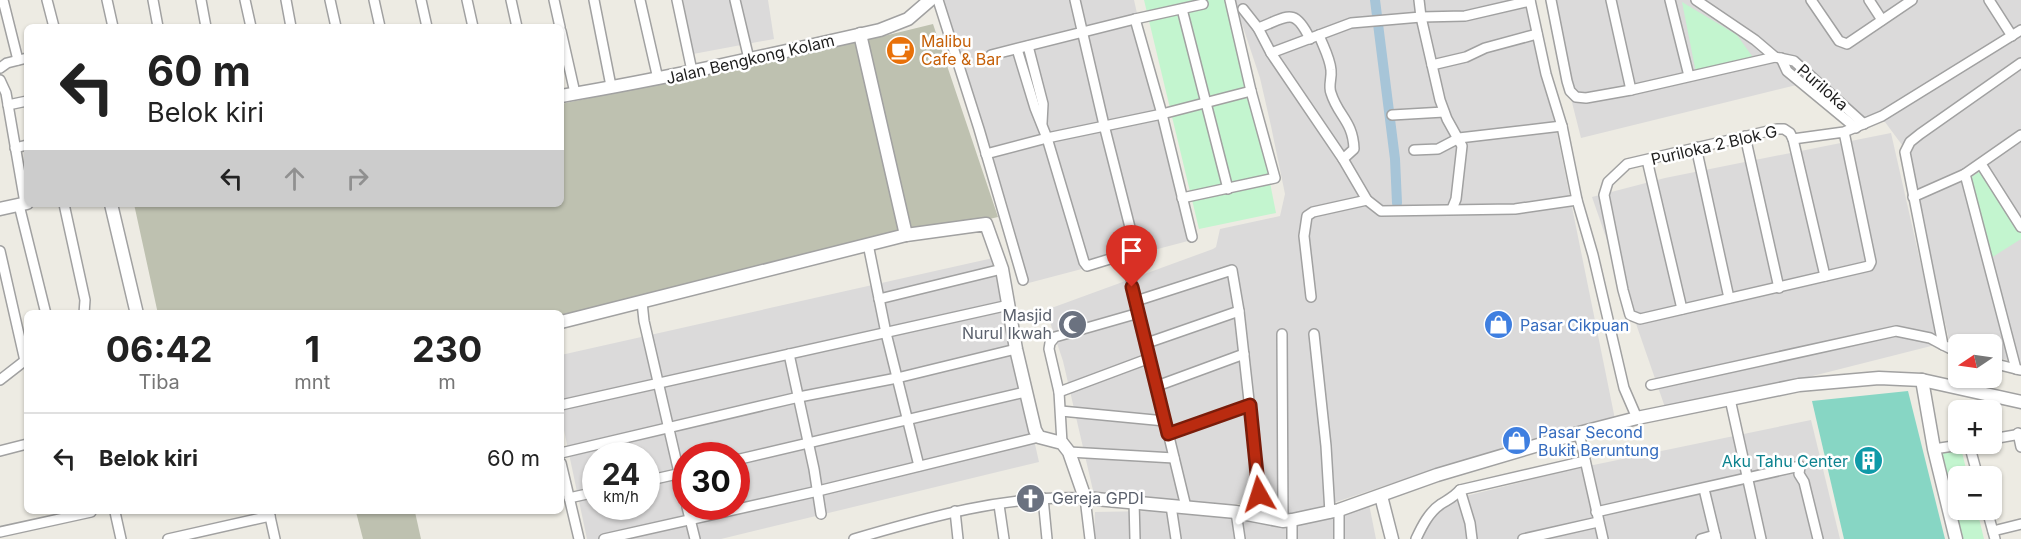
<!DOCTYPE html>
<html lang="id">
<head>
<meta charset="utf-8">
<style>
  body { margin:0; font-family:Inter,sans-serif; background:#f2f2f2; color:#222; height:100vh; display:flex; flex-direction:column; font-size:22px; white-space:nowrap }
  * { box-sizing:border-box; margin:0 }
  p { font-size:20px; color:#767676 }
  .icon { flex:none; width:33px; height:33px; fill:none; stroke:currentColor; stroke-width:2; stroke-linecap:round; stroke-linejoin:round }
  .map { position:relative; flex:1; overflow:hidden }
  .panel { position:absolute; left:24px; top:310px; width:540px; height:204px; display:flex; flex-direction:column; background:#fff; border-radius:9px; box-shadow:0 2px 4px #0004 }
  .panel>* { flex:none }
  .banner { position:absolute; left:24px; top:24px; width:540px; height:183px; border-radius:9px; box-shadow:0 2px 4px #0004; background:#fff; color:#222; overflow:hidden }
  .needle { width:39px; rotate:257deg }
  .controls { position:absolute; left:1948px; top:334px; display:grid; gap:12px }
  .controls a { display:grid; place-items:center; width:54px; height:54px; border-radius:9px; background:#fff; box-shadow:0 2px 4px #0004; font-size:30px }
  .speed { position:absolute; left:582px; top:442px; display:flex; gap:12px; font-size:30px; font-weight:700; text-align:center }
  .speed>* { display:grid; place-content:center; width:78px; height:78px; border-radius:50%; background:#fff; box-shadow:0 2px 4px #0004; line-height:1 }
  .speed small { font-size:15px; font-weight:400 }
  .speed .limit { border:9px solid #d22; background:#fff; color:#111 }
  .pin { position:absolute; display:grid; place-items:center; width:51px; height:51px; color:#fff; margin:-62px -26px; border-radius:50% 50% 50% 0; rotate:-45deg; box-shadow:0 0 6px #0007 }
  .pin .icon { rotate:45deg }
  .me { position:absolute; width:66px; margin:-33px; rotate:354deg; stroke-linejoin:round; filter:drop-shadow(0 0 4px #0008) }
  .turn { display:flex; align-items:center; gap:21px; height:126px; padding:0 24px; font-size:27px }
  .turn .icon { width:78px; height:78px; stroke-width:2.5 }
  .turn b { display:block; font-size:42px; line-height:51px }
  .lanes { display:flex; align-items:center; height:57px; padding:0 24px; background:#0003; justify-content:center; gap:30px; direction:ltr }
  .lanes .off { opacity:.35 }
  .eta { display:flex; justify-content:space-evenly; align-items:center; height:102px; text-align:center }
  .eta b { font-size:36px; font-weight:700; line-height:42px }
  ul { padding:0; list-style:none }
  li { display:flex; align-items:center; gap:18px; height:90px; padding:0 24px; border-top:2px solid #e0e0e0 }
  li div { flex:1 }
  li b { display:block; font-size:22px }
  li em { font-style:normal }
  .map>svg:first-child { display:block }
  .residential { fill:#dbdada; fill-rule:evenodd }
  .construction { fill:#bec1b0 }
  .park { fill:#c3f5cf }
  .pitch { fill:#87d6c4 }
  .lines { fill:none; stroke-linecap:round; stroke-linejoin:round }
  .canal { stroke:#a7c5d8; stroke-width:10 }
  .minor-casing { stroke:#a1a1a1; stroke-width:12 }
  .tertiary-casing { stroke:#a1a1a1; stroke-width:15 }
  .minor { stroke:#fff; stroke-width:9 }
  .tertiary { stroke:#fff; stroke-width:12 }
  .route-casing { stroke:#791c0a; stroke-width:15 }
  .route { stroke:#ba2b10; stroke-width:10 }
  .labels { text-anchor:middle; stroke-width:5; stroke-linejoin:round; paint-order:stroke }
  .food-label { font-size:16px; fill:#c56008; stroke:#fff; text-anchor:start }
  .street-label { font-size:16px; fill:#1d1d1d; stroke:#fff }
  .worship-label { font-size:16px; fill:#5b616d; stroke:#fff; text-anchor:end }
  .shop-label { font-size:16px; fill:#366cbe; stroke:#fff; text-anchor:start }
  .culture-label { font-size:16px; fill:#0d838f; stroke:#fff; text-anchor:end }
</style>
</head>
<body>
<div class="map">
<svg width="2021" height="539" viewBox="0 0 2021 539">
  <rect width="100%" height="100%" fill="#edebe3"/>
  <g class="residential">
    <polygon points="683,0 768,0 774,39 693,54"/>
    <polygon points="942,0 1134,0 1188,241 1021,285"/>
    <polygon points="1234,0 1530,0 1617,429 1462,464 1393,483 1297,515 1239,504 1195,506 1095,499 1063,361 1046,310 1213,249 1216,247 1220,229 1280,216 1285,194 1271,126 1260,78"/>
    <polygon points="1546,0 2021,0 2021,364 1992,356 1992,345 1959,345 1959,347 1950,345 1908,153 1885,122 1856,120 1813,81 1581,138"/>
    <polygon points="1891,133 1939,344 1667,413 1592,197 1665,178"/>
    <path d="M 993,258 L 1039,462 L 721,539 L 587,539 L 561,416 L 561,355 ZM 596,456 L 646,456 L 646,507 L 596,507 ZM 686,456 L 736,456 L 736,507 L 686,507 Z"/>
    <polygon points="1811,420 1840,539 1421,539 1438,507 1446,501 1574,469"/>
    <polygon points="1368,499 1376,539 1094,539 1095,512 1149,511 1296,518"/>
  </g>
  <g class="construction">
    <polygon points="933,24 998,217 561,318 561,314 158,314 134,204 561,204 561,104 884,36"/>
    <polygon points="356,512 415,512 421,539 363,539"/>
  </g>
  <g class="park">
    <polygon points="1144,0 1231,0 1240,31 1276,213 1199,229"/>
    <polygon points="1682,2 1737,35 1757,63 1697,78"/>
    <polygon points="1982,170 2021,230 2021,239 1991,258 1970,178"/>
    <polygon points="1961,448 1968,477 1959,477 1959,510 1977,510 1984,539 1957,539 1937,454"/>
  </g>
  <polygon class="pitch" points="1908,391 1945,539 1844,539 1812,401"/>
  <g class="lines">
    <polyline class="canal" points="1375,0 1395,159 1397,203"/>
    <defs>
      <g id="minor">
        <polyline points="3,0 18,60"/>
        <polyline points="47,0 54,27"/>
        <polyline points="107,0 113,27"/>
        <polyline points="153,0 158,27"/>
        <polyline points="201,0 206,27"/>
        <polyline points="245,0 251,27"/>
        <polyline points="286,0 291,27"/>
        <polyline points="330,0 336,27"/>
        <polyline points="374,0 380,27"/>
        <polyline points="421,0 427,27"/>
        <polyline points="467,0 473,27"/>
        <polyline points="511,0 517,27"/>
        <polyline points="554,0 560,27"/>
        <polyline points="594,0 611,86"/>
        <polyline points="640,0 658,79"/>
        <polyline points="677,0 692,71"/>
        <polyline points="735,0 749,59"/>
        <polyline points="938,0 979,129 1023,280"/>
        <polyline points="1419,0 1421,17 1440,100 1447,119 1462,146 1456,199 1452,209"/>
        <polyline points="1530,0 1546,74 1562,126 1577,200 1593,255 1624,388 1637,418"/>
        <polyline points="1551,0 1567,81 1570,91 1576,97 1586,98 1631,90 1775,57"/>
        <polyline points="1611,0 1631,90"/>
        <polyline points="1670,0 1689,76"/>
        <polyline points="1696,0 1755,40 1775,57 1794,61 1864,124"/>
        <polyline points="1811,0 1839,41 1847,44 1912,0"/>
        <polyline points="1869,0 1882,20"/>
        <polyline points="1989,0 2012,36"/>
        <polyline points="1182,9 1228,189"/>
        <polyline points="1243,9 1258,28 1271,53 1343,159 1367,200 1381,211 1515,209 1577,200"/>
        <polyline points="1135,19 1162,114 1192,237"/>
        <path d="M 1258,28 C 1288,17 1294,6 1310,39"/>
        <polyline points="561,31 575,93"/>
        <path d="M 1319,35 C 1323,46 1330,58 1331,70 C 1332,79 1328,85 1331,93 C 1338,116 1353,121 1354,149 L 1343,159"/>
        <polyline points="1028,46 1043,104 1042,123"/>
        <polyline points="1017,49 1035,108 1047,138 1084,262 1087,266 1136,251 1104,125 1075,0"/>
        <polyline points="1271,53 1351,23 1421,17 1465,16 1530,1"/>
        <polyline points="991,55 1135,19 1203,4"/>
        <polyline points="1781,58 1787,71 1856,128"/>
        <polyline points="1432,65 1466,57 1485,48 1537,34"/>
        <polyline points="0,68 7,63 27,58"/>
        <polyline points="0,80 6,93 25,203"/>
        <polyline points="8,105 27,101"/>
        <polyline points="1392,115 1444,112"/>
        <polyline points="1844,132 1871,262 1869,266 1640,319 1630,315 1623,290 1604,195 1608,182 1627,164 1777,129 1784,129 1790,133 1793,139 1844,132 1882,116 2021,30"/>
        <polyline points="2021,135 1965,174 2016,369 2021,370"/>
        <polyline points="1745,136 1779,288"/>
        <polyline points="1793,139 1825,276"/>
        <polyline points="1696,147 1729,298"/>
        <polyline points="15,148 27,145"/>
        <polyline points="1414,150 1438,149 1459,138 1562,126"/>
        <polyline points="986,154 1047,138 1162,114 1251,91"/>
        <polyline points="1647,160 1682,309"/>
        <polyline points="1981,164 2021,227"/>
        <polyline points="1913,197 1965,174"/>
        <polyline points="1182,198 1275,178 1251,91 1230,0"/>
        <polyline points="64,204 85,300 84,314"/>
        <polyline points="19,205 46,314"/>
        <polyline points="868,244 886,333 919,466"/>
        <polyline points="0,251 25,361"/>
        <polyline points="1130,275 1186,507"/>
        <polyline points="1311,297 1304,236 1307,216 1313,212 1367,200"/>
        <polyline points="879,299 1002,269"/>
        <polyline points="1136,301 1232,270 1239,311 1262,517"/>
        <polyline points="642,302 644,321 686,503"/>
        <polyline points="1282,334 1283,521"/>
        <polyline points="1314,334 1326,446 1330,513"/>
        <polyline points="1147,343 1239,311"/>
        <polyline points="1959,353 1943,345 1905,152 1910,142 1920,134 2021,63"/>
        <polyline points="789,354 814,469 821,514"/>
        <polyline points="1992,363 2016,369"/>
        <polyline points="0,380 27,359"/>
        <polyline points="1651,385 1896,331 1930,338 1943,345"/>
        <polyline points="1157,386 1244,354"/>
        <polyline points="1059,392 1150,358"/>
        <polyline points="1730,399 1761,539"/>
        <polyline points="561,405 1009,305"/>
        <polyline points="1061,411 1165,421"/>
        <polyline points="1579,433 1603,539"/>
        <polyline points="2018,433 2021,447"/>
        <polyline points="1168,434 1250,405"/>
        <polyline points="1992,439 2021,434"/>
        <polyline points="1062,443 1059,392 1049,349 1050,343 1055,337 1139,313"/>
        <polyline points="1969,444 1978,477"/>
        <polyline points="1934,449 1966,444"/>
        <polyline points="0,451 27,444"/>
        <polyline points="1069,452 1174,458"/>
        <polyline points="561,453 799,397 897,378 1016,349"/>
        <polyline points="736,460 1025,392"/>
        <polyline points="561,463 579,539"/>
        <polyline points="646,481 686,472"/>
        <polyline points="1704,489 1716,539"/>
        <polyline points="1460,490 1470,523 1472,539"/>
        <polyline points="569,498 596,492"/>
        <polyline points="1043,498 1047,539"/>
        <polyline points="1134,501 1135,539"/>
        <polyline points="999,505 1004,539"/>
        <polyline points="1171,506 1176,539"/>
        <polyline points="687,507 695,539"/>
        <polyline points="1987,510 1995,539"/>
        <polyline points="955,511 958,539"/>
        <polyline points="115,512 121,539"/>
        <polyline points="269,512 275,539"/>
        <polyline points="1236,512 1240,539"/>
        <polyline points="1596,512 1800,466 1799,474 1804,482 1818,539"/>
        <polyline points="1292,520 1292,539"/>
        <polyline points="1993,531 2021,524"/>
        <polyline points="0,532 91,512"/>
        <polyline points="168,539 270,516"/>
        <polyline points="604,539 818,491 1039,437"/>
        <path d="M 854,539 C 929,517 1006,495 1085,498 L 1090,539"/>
        <polyline points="1339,539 1339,510"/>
        <path d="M 1416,539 C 1422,526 1429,512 1441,504 C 1449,499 1454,497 1460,490 L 1585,461"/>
        <polyline points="1523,539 1598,522"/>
        <polyline points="1701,539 1715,535"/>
      </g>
      <g id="tertiary">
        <polyline points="860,34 906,235"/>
        <path d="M 561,96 C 668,78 774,54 880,30 L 908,19 L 930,0"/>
        <polyline points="111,204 137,314"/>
        <polyline points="0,209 27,203"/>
        <polyline points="561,322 906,235 986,224 1002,269 1016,349 1035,430 1039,437 1062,443 1069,452 1085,498 1236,512 1283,521 1292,520 1339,510 1437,475 1579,433 1637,418 1799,385 1879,378 1922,380 2021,402"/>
        <polyline points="1922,380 1934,449 1956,539"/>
        <polyline points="1381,496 1392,539"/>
      </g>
    </defs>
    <use href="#minor" class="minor-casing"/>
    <use href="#tertiary" class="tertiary-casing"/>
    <use href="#minor" class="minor"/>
    <use href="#tertiary" class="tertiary"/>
  </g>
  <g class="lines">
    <defs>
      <polyline id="route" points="1132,287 1168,434 1250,405 1259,494"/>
    </defs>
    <use href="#route" class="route-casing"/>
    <use href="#route" class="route"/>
  </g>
  <defs>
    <symbol id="cafe-disc" viewBox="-11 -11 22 22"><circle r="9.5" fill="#e8710a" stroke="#fff"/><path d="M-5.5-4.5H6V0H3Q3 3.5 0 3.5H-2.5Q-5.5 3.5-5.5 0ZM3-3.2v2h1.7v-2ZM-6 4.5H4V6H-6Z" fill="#fff"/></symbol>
    <symbol id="mosque-disc" viewBox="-11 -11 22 22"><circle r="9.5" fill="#6b7280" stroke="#fff"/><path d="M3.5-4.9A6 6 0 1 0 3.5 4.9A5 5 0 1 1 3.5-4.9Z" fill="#fff"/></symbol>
    <symbol id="shop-disc" viewBox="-11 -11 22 22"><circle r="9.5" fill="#3f7fe0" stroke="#fff"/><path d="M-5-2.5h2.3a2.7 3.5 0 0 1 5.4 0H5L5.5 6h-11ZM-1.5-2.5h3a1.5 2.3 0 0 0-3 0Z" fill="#fff"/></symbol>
    <symbol id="building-disc" viewBox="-11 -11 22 22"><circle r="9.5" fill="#0f9aa8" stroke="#fff"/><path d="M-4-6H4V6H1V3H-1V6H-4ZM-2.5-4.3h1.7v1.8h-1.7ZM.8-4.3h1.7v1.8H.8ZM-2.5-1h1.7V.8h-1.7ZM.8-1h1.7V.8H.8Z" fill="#fff"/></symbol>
    <symbol id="church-disc" viewBox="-11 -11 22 22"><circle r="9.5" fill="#6b7280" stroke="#fff"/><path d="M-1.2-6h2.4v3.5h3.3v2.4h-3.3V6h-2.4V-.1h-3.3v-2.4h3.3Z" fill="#fff"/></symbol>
  </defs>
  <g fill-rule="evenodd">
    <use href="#cafe-disc" x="884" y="34" width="33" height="33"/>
    <use href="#mosque-disc" x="1056" y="308" width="33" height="33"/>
    <use href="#shop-disc" x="1482" y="308" width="33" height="33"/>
    <use href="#shop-disc" x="1500" y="424" width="33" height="33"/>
    <use href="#building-disc" x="1852" y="444" width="33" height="33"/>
    <use href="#church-disc" x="1014" y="482" width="33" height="33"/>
  </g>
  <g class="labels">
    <g class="food-label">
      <text x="921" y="47">Malibu<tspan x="921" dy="18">Cafe &amp; Bar</tspan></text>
    </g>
    <g class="street-label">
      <text transform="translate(750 59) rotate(-13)" y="6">Jalan Bengkong Kolam</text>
      <text transform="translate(1823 87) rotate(41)" y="6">Puriloka</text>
      <text transform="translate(1714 145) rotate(-13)" y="6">Puriloka 2 Blok G</text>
    </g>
    <g class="worship-label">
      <text x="1052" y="321">Masjid<tspan x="1052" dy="18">Nurul Ikwah</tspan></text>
      <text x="1052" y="504" text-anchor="start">Gereja GPDI</text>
    </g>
    <g class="shop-label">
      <text x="1520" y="331">Pasar Cikpuan</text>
      <text x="1538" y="438">Pasar Second<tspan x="1538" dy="18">Bukit Beruntung</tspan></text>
    </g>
    <g class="culture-label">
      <text x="1848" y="467">Aku Tahu Center</text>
    </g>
  </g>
</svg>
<div class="controls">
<a><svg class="needle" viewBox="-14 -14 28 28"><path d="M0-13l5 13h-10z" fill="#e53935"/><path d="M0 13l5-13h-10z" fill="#767676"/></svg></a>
<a>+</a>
<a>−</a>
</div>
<div class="speed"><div>24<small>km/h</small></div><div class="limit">30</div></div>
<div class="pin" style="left:1132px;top:287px;background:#d93025"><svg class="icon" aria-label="arrive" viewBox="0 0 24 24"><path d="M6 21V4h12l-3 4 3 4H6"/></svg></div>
<svg class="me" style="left:1259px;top:494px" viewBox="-20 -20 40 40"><path d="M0-17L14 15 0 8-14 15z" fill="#ba2b10" stroke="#fff" stroke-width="4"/></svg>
<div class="banner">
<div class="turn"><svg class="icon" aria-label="left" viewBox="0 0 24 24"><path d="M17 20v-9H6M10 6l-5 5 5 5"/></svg><div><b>60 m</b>Belok kiri</div></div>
<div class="lanes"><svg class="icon" aria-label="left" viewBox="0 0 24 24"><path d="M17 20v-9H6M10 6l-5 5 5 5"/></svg><svg class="icon off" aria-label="ahead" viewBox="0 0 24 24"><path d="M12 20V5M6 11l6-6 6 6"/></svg><svg class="icon off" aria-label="right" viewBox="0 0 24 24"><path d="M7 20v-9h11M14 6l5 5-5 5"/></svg></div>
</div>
<section class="panel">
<div class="eta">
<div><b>06:42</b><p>Tiba</p></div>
<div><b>1</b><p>mnt</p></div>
<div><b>230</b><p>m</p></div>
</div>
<ul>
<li><svg class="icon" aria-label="left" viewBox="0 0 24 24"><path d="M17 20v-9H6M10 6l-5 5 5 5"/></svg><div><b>Belok kiri</b></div><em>60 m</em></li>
</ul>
</section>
</div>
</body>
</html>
